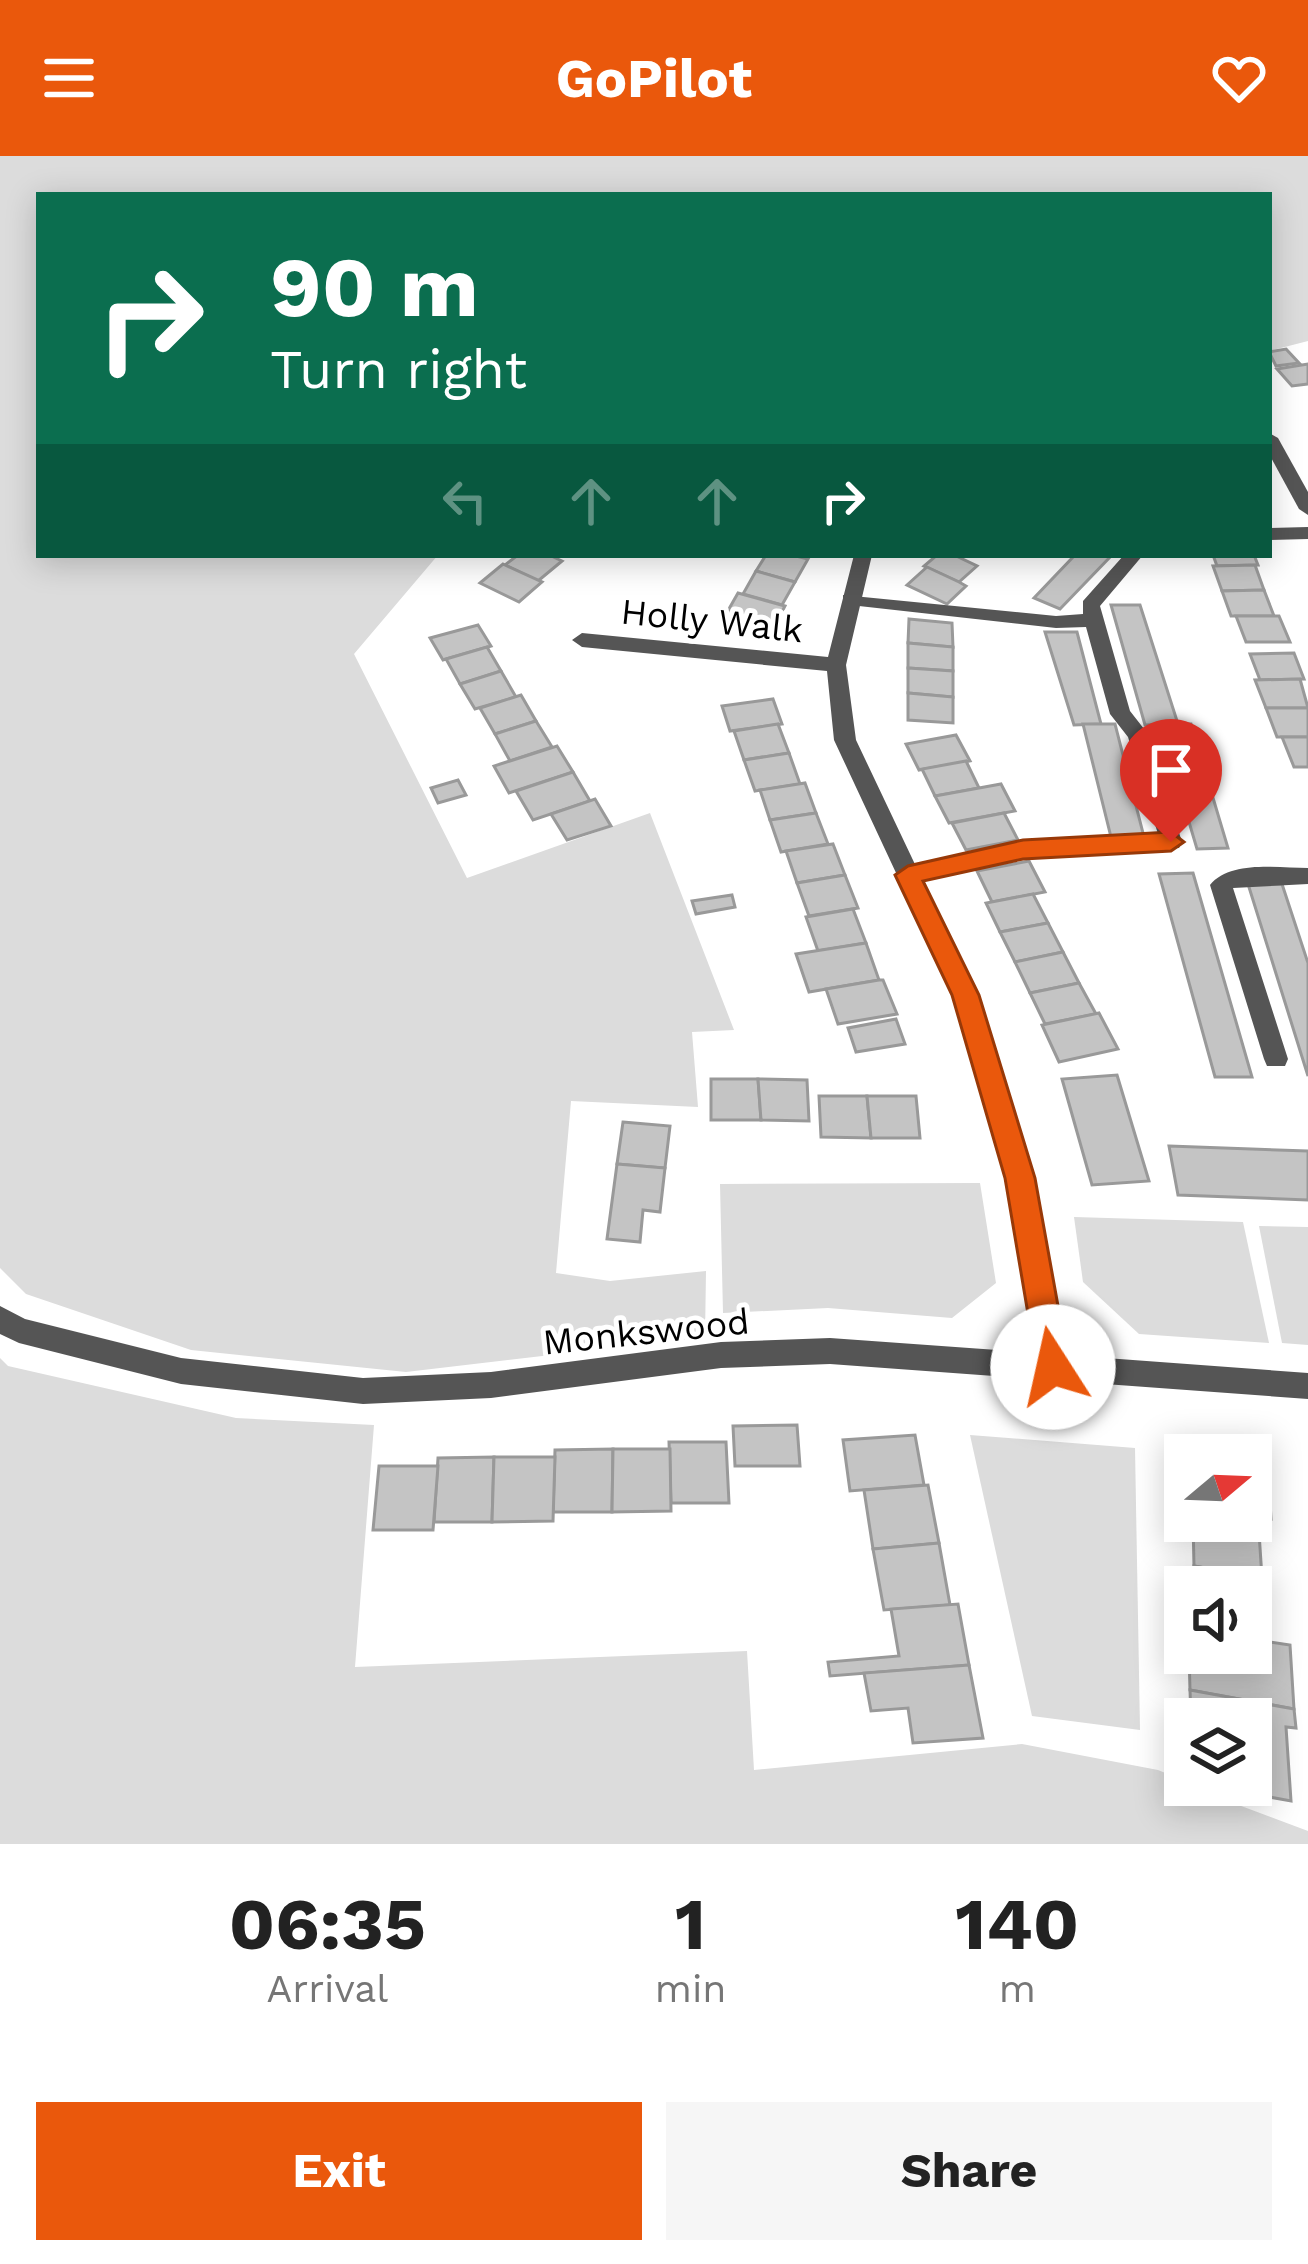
<!DOCTYPE html>
<html lang="en">
<head>
<meta charset="utf-8">
<style>
  body { margin:0; font-family:"Work Sans",sans-serif; background:#f6f6f6; color:#222; height:100vh; display:flex; flex-direction:column; font-size:45px; white-space:nowrap }
  * { box-sizing:border-box; margin:0 }
  p { font-size:39px; color:#767676 }
  .icon { flex:none; width:66px; height:66px; fill:none; stroke:currentColor; stroke-width:2; stroke-linecap:round; stroke-linejoin:round }
  .map { position:relative; height:1688px; overflow:hidden }
  .side { display:flex; flex-direction:column; background:#fff; flex:1 }
  .side>* { flex:none }
  .guide { position:absolute; left:36px; top:36px; width:1236px; height:366px; border-radius:0px; box-shadow:0 6px 30px #0003; background:#0b6e4f; color:#fff; overflow:hidden }
  .needle { width:78px; rotate:71deg }
  .tools { position:absolute; left:1164px; top:1278px; display:grid; gap:24px }
  .tools a { display:grid; place-items:center; width:108px; height:108px; border-radius:0px; background:#fff; box-shadow:0 6px 30px #0003; font-size:60px }
  .pin { position:absolute; display:grid; place-items:center; width:102px; height:102px; color:#fff; margin:-123px -51px; border-radius:50% 50% 50% 0; rotate:-45deg; box-shadow:0 0 12px #0007 }
  .pin .icon { rotate:45deg }
  .me { position:absolute; width:132px; margin:-66px; rotate:350deg; stroke-linejoin:round; filter:drop-shadow(0 0 9px #0008) }
  .turn { display:flex; align-items:center; gap:42px; height:252px; padding:0 36px; font-size:54px }
  .turn .icon { width:156px; height:156px; stroke-width:2.5 }
  .turn b { display:block; font-size:84px; line-height:102px }
  .lanes { display:flex; align-items:center; height:114px; padding:0 36px; background:#0003; justify-content:center; gap:60px; direction:ltr }
  .lanes .off { opacity:.35 }
  .eta { display:flex; justify-content:space-evenly; align-items:center; height:204px; text-align:center }
  .eta b { font-size:72px; font-weight:700; line-height:84px }
  .cta { display:flex; gap:24px; margin-top:auto; padding:24px 36px }
  .cta a { flex:1; height:138px; border-radius:0px; background:#ea580c; color:#fff; font-size:48px; font-weight:700; line-height:138px; text-align:center }
  .cta a+a { background:#f6f6f6; color:#222 }
  header { display:flex; justify-content:space-between; align-items:center; height:156px; padding:0 36px; background:#ea580c; color:#fff; font-size:54px; font-weight:700 }
  .map>svg:first-child { display:block }
  .green { fill:#dcdcdc }
  .building { fill:#c4c4c4; stroke:#999; stroke-width:3 }
  .lines { fill:none; stroke-linecap:round; stroke-linejoin:round }
  .service { fill:#555; fill-rule:evenodd }
  .minor { fill:#555; fill-rule:evenodd }
  .route { fill:#ea580c; stroke:#983908; stroke-width:3 }
  .labels { text-anchor:middle; stroke-width:10; stroke-linejoin:round; paint-order:stroke }
  .street-label { font-size:36px; fill:#000; stroke:#fff }
</style>
</head>
<body>
<header><svg class="icon" aria-label="menu" viewBox="0 0 24 24"><path d="M4 6h16M4 12h16M4 18h16"/></svg>GoPilot<svg class="icon" aria-label="heart" viewBox="0 0 24 24"><path d="M12 20l-8-8c-3-5 5-10 8-4 3-6 11-1 8 4z"/></svg></header>
<div class="map">
<svg width="1308" height="1688" viewBox="0 0 1308 1688">
  <rect width="100%" height="100%" fill="#fff"/>
  <g class="green">
    <polygon points="0,0 1308,0 1308,185 1269,195 1269,39 39,39 39,399 438,399 354,498 467,722 650,657 734,874 692,876 698,951 571,945 556,1117 610,1125 706,1115 705,1181 406,1216 191,1194 26,1138 0,1112"/>
    <polygon points="980,1027 996,1127 952,1162 828,1152 723,1157 720,1028"/>
    <polygon points="1074,1061 1243,1066 1269,1187 1139,1178 1083,1126"/>
    <polygon points="1259,1070 1308,1071 1308,1189 1282,1187"/>
    <polygon points="0,1202 8,1210 236,1262 374,1269 355,1511 747,1495 754,1614 1022,1588 1158,1614 1185,1625 1185,1629 1308,1675 1308,1688 0,1688"/>
    <polygon points="970,1279 1135,1292 1140,1574 1032,1560"/>
  </g>
  <g class="building">
    <polygon points="1286,193 1299,207 1276,210 1269,196"/>
    <polygon points="1308,208 1308,228 1292,230 1277,213"/>
    <polygon points="518,399 549,399 562,405 538,425 505,409"/>
    <polygon points="766,399 792,399 808,403 795,426 756,415"/>
    <polygon points="937,399 954,399 977,410 959,426 924,410"/>
    <polygon points="1075,399 1112,399 1060,453 1034,442"/>
    <polygon points="1213,399 1254,399 1258,409 1217,410"/>
    <polygon points="503,408 505,409 542,426 519,446 480,427"/>
    <polygon points="1255,409 1264,434 1222,435 1213,410"/>
    <polygon points="927,411 959,426 966,430 947,448 907,429"/>
    <polygon points="756,415 795,426 782,449 743,438"/>
    <polygon points="1264,434 1274,460 1231,460 1222,435"/>
    <polygon points="738,437 785,450 774,471 726,458"/>
    <polygon points="1111,449 1140,449 1178,568 1145,569"/>
    <polygon points="1236,460 1279,460 1290,486 1246,486"/>
    <polygon points="909,463 952,467 953,491 908,487"/>
    <polygon points="478,469 491,490 443,504 430,482"/>
    <polygon points="1045,476 1077,476 1101,568 1074,569"/>
    <polygon points="908,487 953,491 953,515 908,512"/>
    <polygon points="487,491 501,515 460,528 446,503"/>
    <polygon points="1294,497 1304,523 1260,524 1250,498"/>
    <polygon points="908,512 953,515 953,541 908,537"/>
    <polygon points="501,515 516,541 475,553 460,528"/>
    <polygon points="1300,523 1308,552 1266,552 1255,524"/>
    <polygon points="908,537 953,541 953,567 908,564"/>
    <polygon points="521,539 536,565 495,578 480,552"/>
    <polygon points="773,543 782,568 730,575 722,550"/>
    <polygon points="1266,552 1308,552 1308,581 1277,581"/>
    <polygon points="536,565 552,591 510,605 495,578"/>
    <polygon points="778,568 789,597 744,604 734,575"/>
    <polygon points="1083,568 1115,568 1144,681 1111,681"/>
    <polygon points="1160,568 1191,568 1228,692 1197,693"/>
    <polygon points="956,579 970,605 919,614 906,588"/>
    <polygon points="1282,581 1308,581 1308,611 1294,611"/>
    <polygon points="557,590 573,616 509,637 494,610"/>
    <polygon points="789,597 800,628 755,635 744,604"/>
    <polygon points="966,605 979,632 935,640 922,613"/>
    <polygon points="573,616 590,645 533,664 516,635"/>
    <polygon points="458,624 466,639 438,647 431,632"/>
    <polygon points="805,627 816,657 770,664 760,634"/>
    <polygon points="1001,628 1015,655 949,667 935,640"/>
    <polygon points="595,643 611,670 567,684 551,658"/>
    <polygon points="816,657 828,688 781,696 770,664"/>
    <polygon points="1004,657 1018,684 966,694 952,667"/>
    <polygon points="833,688 845,719 797,727 786,695"/>
    <polygon points="1029,705 1045,736 992,746 977,715"/>
    <polygon points="1193,717 1252,921 1215,921 1159,718"/>
    <polygon points="845,719 858,752 809,760 797,727"/>
    <polygon points="1248,728 1282,728 1308,807 1308,920"/>
    <polygon points="1033,738 1048,767 1000,776 986,747"/>
    <polygon points="732,739 735,751 696,758 692,745"/>
    <polygon points="853,753 866,787 818,795 806,761"/>
    <polygon points="1048,767 1063,796 1015,806 1000,776"/>
    <polygon points="866,787 879,824 809,836 796,798"/>
    <polygon points="1063,796 1079,827 1030,837 1015,806"/>
    <polygon points="879,824 883,824 897,858 838,868 826,833"/>
    <polygon points="1079,827 1096,858 1045,868 1030,837"/>
    <polygon points="1099,857 1118,893 1059,906 1042,869"/>
    <polygon points="896,863 905,888 856,896 848,872"/>
    <polygon points="1117,919 1149,1025 1092,1029 1062,923"/>
    <polygon points="711,923 758,923 761,964 711,964"/>
    <polygon points="758,923 807,924 809,965 761,964"/>
    <polygon points="819,940 867,940 871,982 821,981"/>
    <polygon points="867,940 916,940 920,982 871,982"/>
    <polygon points="623,966 670,970 665,1012 617,1008"/>
    <polygon points="1169,990 1308,995 1308,1044 1178,1039"/>
    <polygon points="617,1008 665,1012 660,1056 643,1054 640,1086 607,1083"/>
    <polygon points="797,1269 800,1310 735,1310 733,1270"/>
    <polygon points="915,1279 924,1329 850,1335 843,1284"/>
    <polygon points="669,1286 726,1286 729,1347 671,1347"/>
    <polygon points="613,1293 612,1356 553,1356 555,1294"/>
    <polygon points="613,1293 670,1293 671,1355 612,1356"/>
    <polygon points="494,1301 492,1366 434,1366 438,1302"/>
    <polygon points="494,1301 555,1301 553,1365 492,1366"/>
    <polygon points="379,1310 438,1310 433,1374 373,1374"/>
    <polygon points="1251,1310 1268,1312 1271,1363 1251,1360"/>
    <polygon points="928,1329 939,1387 873,1393 864,1334"/>
    <polygon points="1251,1360 1258,1361 1262,1422 1194,1410 1193,1365 1251,1365"/>
    <polygon points="939,1387 950,1449 884,1454 873,1393"/>
    <polygon points="1194,1410 1262,1422 1265,1485 1251,1483 1251,1431 1195,1431"/>
    <polygon points="958,1448 969,1509 830,1520 828,1506 899,1500 891,1453"/>
    <polygon points="1251,1483 1290,1489 1294,1553 1190,1534 1189,1497 1251,1497"/>
    <polygon points="969,1509 983,1582 913,1587 908,1552 871,1555 864,1517"/>
    <polygon points="1190,1534 1294,1553 1296,1572 1286,1571 1291,1645 1226,1633 1225,1629 1251,1629 1251,1563 1191,1563"/>
  </g>
  <g class="lines">
    <g class="service">
      <polygon points="1308,371 1308,383 1269,384 1269,372"/>
      <polygon points="1124,399 1143,399 1100,450 1130,555 1148,578 1182,686 1179,692 1023,701 908,727 900,725 897,719 900,713 1023,685 1158,678 1128,581 1110,558 1086,471 1056,472 850,449 843,447 843,439 1056,460 1083,458 1083,445"/>
      <path d="M 1308,712 L 1308,728 L 1233,732 L 1288,903 L 1285,910 L 1267,910 L 1264,903 L 1210,729 C 1230,704 1278,712 1308,712 Z"/>
    </g>
    <g class="minor">
      <polygon points="1269,277 1278,282 1308,336 1308,359 1299,353 1269,298"/>
      <polygon points="854,399 872,399 846,509 856,584 977,839 1033,1022 1065,1199 1308,1217 1308,1243 830,1208 721,1212 491,1242 363,1248 181,1228 19,1187 0,1178 0,1150 25,1163 181,1202 363,1222 491,1216 721,1186 830,1182 1037,1197 1007,1022 953,839 834,584 827,515 582,491 572,484 582,477 828,501"/>
    </g>
  </g>
  <polygon class="route" points="1171,676 1184,686 1171,695 1023,703 923,725 979,839 1035,1022 1069,1211 1064,1222 1053,1226 1041,1222 1037,1211 1005,1022 952,839 895,719 908,710 1023,684"/>
  <g class="labels">
    <g class="street-label">
      <text transform="translate(712 464) rotate(6)" y="13">Holly Walk</text>
      <text transform="translate(646 1175) rotate(-6)" y="13">Monkswood</text>
    </g>
  </g>
</svg>
<div class="tools">
<a><svg class="needle" viewBox="-14 -14 28 28"><path d="M0-13l5 13h-10z" fill="#e53935"/><path d="M0 13l5-13h-10z" fill="#767676"/></svg></a>
<a><svg class="icon" aria-label="sound" viewBox="0 0 24 24"><path d="M4 9h4l5-4v14l-5-4H4zM17 9q2 3 0 6"/></svg></a>
<a><svg class="icon" aria-label="layers" viewBox="0 0 24 24"><path d="M12 4l9 5-9 5-9-5zM3 14l9 5 9-5"/></svg></a>
</div>
<div class="pin" style="left:1171px;top:686px;background:#d93025"><svg class="icon" aria-label="arrive" viewBox="0 0 24 24"><path d="M6 21V4h12l-3 4 3 4H6"/></svg></div>
<svg class="me" style="left:1053px;top:1211px" viewBox="-20 -20 40 40"><circle r="19" fill="#fff"/><path d="M0-13L10 11 0 6-10 11z" fill="#ea580c"/></svg>
<div class="guide">
<div class="turn"><svg class="icon" aria-label="right" viewBox="0 0 24 24"><path d="M7 20v-9h11M14 6l5 5-5 5"/></svg><div><b>90 m</b>Turn right</div></div>
<div class="lanes"><svg class="icon off" aria-label="left" viewBox="0 0 24 24"><path d="M17 20v-9H6M10 6l-5 5 5 5"/></svg><svg class="icon off" aria-label="ahead" viewBox="0 0 24 24"><path d="M12 20V5M6 11l6-6 6 6"/></svg><svg class="icon off" aria-label="ahead" viewBox="0 0 24 24"><path d="M12 20V5M6 11l6-6 6 6"/></svg><svg class="icon" aria-label="right" viewBox="0 0 24 24"><path d="M7 20v-9h11M14 6l5 5-5 5"/></svg></div>
</div>
</div>
<section class="side">
<div class="eta">
<div><b>06:35</b><p>Arrival</p></div>
<div><b>1</b><p>min</p></div>
<div><b>140</b><p>m</p></div>
</div>
<div class="cta"><a>Exit</a><a>Share</a></div>
</section>
</body>
</html>
